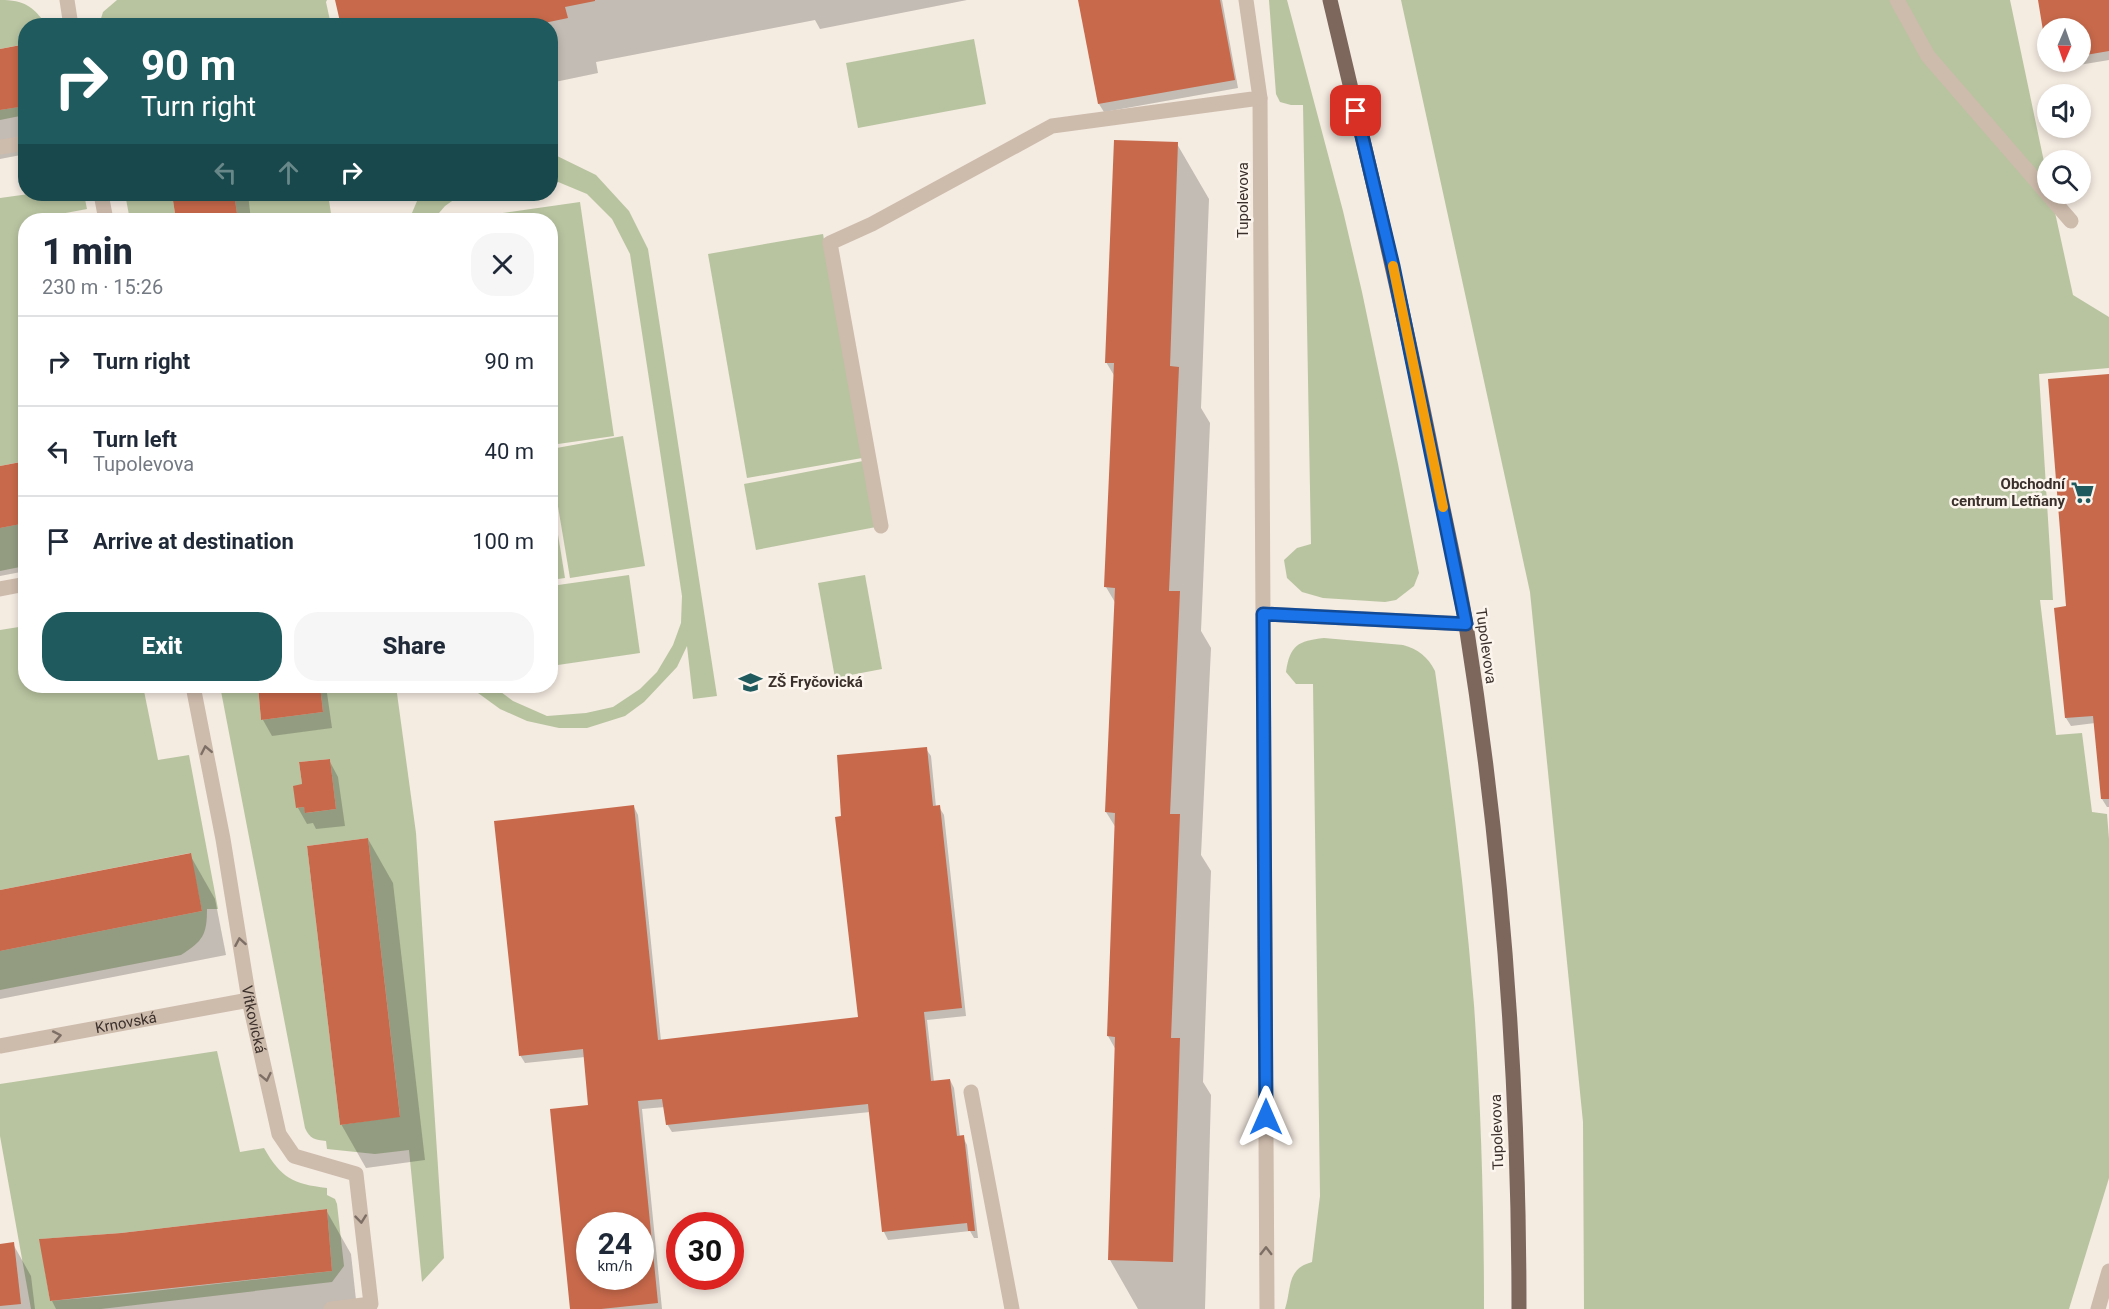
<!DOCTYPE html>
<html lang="en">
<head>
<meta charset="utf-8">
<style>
  body { margin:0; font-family:Roboto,sans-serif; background:#f6f6f7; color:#1f2937; height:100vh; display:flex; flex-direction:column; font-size:22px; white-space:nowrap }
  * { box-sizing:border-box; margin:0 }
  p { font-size:20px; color:#747a83 }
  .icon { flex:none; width:33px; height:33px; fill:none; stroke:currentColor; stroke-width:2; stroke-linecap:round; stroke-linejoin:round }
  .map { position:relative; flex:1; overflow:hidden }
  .panel { position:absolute; left:18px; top:213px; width:540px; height:480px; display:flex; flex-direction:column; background:#fff; border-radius:24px; box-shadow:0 3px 9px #0003 }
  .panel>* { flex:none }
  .top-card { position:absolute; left:18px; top:18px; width:540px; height:183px; border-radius:24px; box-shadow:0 3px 9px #0003; background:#1f5a5e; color:#fff; overflow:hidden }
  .needle { width:39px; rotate:182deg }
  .tools { position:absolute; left:2037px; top:18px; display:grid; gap:12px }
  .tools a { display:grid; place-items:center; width:54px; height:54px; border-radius:50%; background:#fff; box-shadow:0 3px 9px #0003; font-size:30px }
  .speed { position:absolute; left:576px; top:1212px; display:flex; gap:12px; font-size:30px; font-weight:700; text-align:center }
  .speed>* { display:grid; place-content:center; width:78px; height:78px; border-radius:50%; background:#fff; box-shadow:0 3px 9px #0003; line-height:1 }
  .speed small { font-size:15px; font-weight:400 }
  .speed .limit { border:9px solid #d22; background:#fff; color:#111 }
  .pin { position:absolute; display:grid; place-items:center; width:51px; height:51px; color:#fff; margin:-26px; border-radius:12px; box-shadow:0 3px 9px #0006 }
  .me { position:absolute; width:66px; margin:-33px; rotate:0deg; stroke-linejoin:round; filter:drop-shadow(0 0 4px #0008) }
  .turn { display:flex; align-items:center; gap:21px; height:126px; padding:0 24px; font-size:27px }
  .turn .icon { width:78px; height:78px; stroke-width:2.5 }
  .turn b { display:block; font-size:42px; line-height:51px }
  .lanes { display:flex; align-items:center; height:57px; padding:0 24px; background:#0003; justify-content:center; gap:30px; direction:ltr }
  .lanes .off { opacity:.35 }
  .round { display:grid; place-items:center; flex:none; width:63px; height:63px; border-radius:24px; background:#f6f6f7 }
  .summary { display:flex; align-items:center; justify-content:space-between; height:102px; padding:0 24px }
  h1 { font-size:36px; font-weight:800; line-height:45px }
  .button { display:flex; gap:12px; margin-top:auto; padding:12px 24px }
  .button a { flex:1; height:69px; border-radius:24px; background:#1f5a5e; color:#fff; font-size:24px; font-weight:800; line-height:69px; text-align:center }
  .button a+a { background:#f6f6f7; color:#1f2937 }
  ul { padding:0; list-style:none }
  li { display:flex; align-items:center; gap:18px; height:90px; padding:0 24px; border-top:2px solid #e0e1e3 }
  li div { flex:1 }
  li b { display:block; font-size:22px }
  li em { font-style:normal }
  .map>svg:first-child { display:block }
  .green { fill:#b8c4a0; fill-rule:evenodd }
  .shadow { fill:#0003; fill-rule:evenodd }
  .building { fill:#c8694b; fill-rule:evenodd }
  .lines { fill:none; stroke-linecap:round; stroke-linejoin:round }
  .minor { stroke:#cdbbac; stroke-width:15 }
  .major { stroke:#7d675c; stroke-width:15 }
  .oneway { stroke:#7d6f65 }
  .route-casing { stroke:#114b97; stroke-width:15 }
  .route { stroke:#1a73e8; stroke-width:10 }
  .slow { stroke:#f59e0b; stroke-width:10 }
  .labels { text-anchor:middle; stroke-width:5; stroke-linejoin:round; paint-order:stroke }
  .street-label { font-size:15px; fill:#3b302b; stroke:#fbf5ee }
  .poi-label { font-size:15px; font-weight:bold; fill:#3b302b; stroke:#fbf5ee; text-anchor:end }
</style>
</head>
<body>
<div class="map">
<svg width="2109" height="1309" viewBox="0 0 2109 1309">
  <rect width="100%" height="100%" fill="#f4ebe1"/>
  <g class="green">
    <path d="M 0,0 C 25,0 32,6 47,25 L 26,26 L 25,44 L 0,49 Z"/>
    <polygon points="117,0 327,0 326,2 331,25 99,25 103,12"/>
    <polygon points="1269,0 1287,0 1343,211 1362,292 1398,464 1419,573 1414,586 1396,600 1385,602 1323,598 1302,592 1287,578 1284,560 1297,548 1311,544 1303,105 1291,105 1280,102 1276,94"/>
    <polygon points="1401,0 2010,0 2047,176 2048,194 2051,194 2073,295 2109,317 2109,368 2039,374 2053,600 2040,600 2056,735 2082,733 2092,812 2107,814 2109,839 2109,1178 2069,1309 1584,1309 1583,1122 1530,592"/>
    <polygon points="974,39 986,104 858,128 846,63"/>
    <polygon points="25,106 25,115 0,120 0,110"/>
    <polygon points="551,153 596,175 629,211 648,249 717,696 693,699 687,646 677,667 644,702 625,716 587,728 559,728 527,721 500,709 478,693 473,686 493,686 513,701 547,716 586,713 613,707 640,689 657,672 673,645 681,623 682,596 630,254 612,219 587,194 551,179"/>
    <polygon points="29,194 84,194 87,209 55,215 56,220 26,220 25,461 0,466 0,198"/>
    <polygon points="125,194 172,194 176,220 130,220"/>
    <polygon points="234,194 328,194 332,220 238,220"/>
    <polygon points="420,194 462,194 445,206 433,220 409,220"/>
    <polygon points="580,202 614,436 551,445 550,220 453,220"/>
    <polygon points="823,234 862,458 747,478 708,254"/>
    <polygon points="623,436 645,566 570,578 551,465 551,449"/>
    <polygon points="863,461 876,527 756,550 744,484"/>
    <polygon points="551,491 565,578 551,580 550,580"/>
    <polygon points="25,523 25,566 0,571 0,528"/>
    <polygon points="629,575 640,653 551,666 551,586"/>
    <polygon points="865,575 882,669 835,678 818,583"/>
    <path d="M 25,626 L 26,686 L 143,686 L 158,760 L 189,755 L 218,909 L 207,909 C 207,935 203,941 181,955 L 0,990 L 0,951 L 202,911 L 190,853 L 0,890 L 0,630 Z"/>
    <path d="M 1324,638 L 1403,645 C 1418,649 1428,657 1435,671 C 1451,782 1465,893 1474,1005 C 1481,1106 1484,1207 1484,1309 L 1285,1309 C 1292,1288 1286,1269 1312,1262 L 1320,1196 L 1313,684 L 1296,684 L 1286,672 C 1290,645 1298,641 1324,638 Z"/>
    <path d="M 220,686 L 258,686 L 261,720 L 323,712 L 320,686 L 396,686 L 416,833 L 444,1258 L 422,1282 L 409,1150 L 375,1154 L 327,1149 L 326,1141 C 315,1140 310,1139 305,1128 ZM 330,759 L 336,809 L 306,813 L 304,807 L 296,808 L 302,784 L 299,762 ZM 368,838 L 400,1116 L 340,1125 L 307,846 Z"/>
    <path d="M 217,1051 L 240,1152 L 264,1148 C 281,1178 293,1184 327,1188 L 327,1195 L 335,1199 L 337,1204 L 344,1266 L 332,1282 L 101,1309 L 31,1309 L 0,1136 L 0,1084 ZM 327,1209 L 332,1271 L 127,1294 L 50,1301 L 40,1239 L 121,1233 Z"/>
  </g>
  <g class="shadow">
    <polygon points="337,0 967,0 820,29 815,20 596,62 598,73 550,83 550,26 342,26"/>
    <polygon points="1080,0 1222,0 1238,88 1104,112 1099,104"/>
    <polygon points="2039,0 2109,0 2109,60 2055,69 2050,62 2080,62 2080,28 2048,28 2048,47"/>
    <polygon points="26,46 26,154 0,159 0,51"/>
    <polygon points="1177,144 1209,199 1201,408 1210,423 1201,631 1211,648 1201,855 1211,871 1203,1082 1211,1095 1205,1309 1138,1309 1110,1260 1116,1050 1108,1036 1116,828 1106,812 1116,604 1106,587 1115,377 1106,362"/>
    <polygon points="174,194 248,194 251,220 177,220"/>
    <polygon points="2109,375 2109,807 2107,807 2102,799 2095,723 2071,726 2066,718 2067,608"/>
    <polygon points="26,462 26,571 0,576 0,467"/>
    <polygon points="259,686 326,686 332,728 272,736 263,720"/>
    <path d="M 926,749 L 931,756 L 936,807 L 939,807 L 944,815 L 966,1016 L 927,1020 L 934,1082 L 950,1080 L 954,1088 L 960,1137 L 963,1137 L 967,1145 L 978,1238 L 974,1238 L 970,1231 L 888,1240 L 884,1232 L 870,1112 L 672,1132 L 667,1124 L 665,1107 L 642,1109 L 662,1309 L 571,1309 L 590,1107 L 585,1057 L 525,1063 L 520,1055 L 634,807 L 638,815 L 661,1041 L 860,1019 L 842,818 ZM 590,1226 L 640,1226 L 640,1276 L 590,1276 Z"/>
    <polygon points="329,760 338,777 345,826 316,829 313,823 307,824 298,808 303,785"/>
    <polygon points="368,839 393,883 425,1160 366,1168 341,1124"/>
    <polygon points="190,855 215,899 226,955 0,999 0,891"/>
    <polygon points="326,1210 351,1254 357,1309 56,1309 52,1301 121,1235"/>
    <polygon points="13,1244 31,1276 35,1309 0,1309 0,1246"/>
  </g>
  <g class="building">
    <polygon points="335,0 595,0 595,1 565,7 568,18 530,26 341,26"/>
    <polygon points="1078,0 1220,0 1235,80 1098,104"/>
    <polygon points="2038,0 2109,0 2109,51 2080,56 2080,28 2048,28 2046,49"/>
    <polygon points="26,44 26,106 0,110 0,49"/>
    <polygon points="1114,140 1178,142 1170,366 1179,367 1169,591 1180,591 1170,814 1180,814 1171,1038 1180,1038 1173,1262 1108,1260 1115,1037 1107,1036 1115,813 1105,812 1115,588 1104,587 1114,363 1105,363"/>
    <polygon points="172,194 234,194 238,220 176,220"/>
    <polygon points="2109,374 2109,799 2101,799 2093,716 2065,718 2054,608 2066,606 2048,379"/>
    <polygon points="26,461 26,523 0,528 0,466"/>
    <polygon points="258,686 320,686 323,712 261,720"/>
    <path d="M 927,747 L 933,806 L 940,805 L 962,1008 L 924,1012 L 931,1081 L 950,1079 L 957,1136 L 964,1135 L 975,1231 L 968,1231 L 967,1223 L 882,1232 L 868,1104 L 666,1125 L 662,1099 L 638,1101 L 658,1303 L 601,1309 L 570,1309 L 550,1109 L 588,1105 L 583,1049 L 519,1056 L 494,821 L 634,805 L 658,1040 L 858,1017 L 835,817 L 841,816 L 837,755 ZM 590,1226 L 640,1226 L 640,1276 L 590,1276 Z"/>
    <polygon points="330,759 336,809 305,813 304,807 296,808 293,786 302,784 299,762"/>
    <polygon points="368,838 400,1117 340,1125 307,846"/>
    <polygon points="191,853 202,911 0,951 0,890"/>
    <polygon points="327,1209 332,1271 50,1301 39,1239 121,1233"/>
    <polygon points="14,1242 21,1304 0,1306 0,1244"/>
  </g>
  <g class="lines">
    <g class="minor">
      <polyline points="67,0 71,26"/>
      <polyline points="1897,0 1928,56 2071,221"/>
      <polyline points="1260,98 1267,1309"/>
      <polyline points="0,147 26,143"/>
      <polyline points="101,194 106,220"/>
      <polyline points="881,526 830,243 872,224 1052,126 1260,98 1246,0"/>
      <polyline points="0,589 26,584"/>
      <polyline points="1263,614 1466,624"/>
      <path id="s1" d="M 193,686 L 223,839 L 249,1000 L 279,1134 L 294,1156 L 356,1174 L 371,1304 L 331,1309"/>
      <path id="s2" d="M 0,1046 L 249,1000"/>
      <polyline points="971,1092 1012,1309"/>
      <polyline points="2098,1309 2109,1271"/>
    </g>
    <path class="major" d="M 1330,0 C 1369,164 1408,328 1440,494 C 1449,538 1459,581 1466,625 C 1502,851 1519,1080 1519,1309"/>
  </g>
  <defs><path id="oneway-chevron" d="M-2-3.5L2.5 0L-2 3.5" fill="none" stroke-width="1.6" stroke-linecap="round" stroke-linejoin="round" transform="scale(1.5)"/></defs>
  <g class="oneway">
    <use href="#oneway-chevron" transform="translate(206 750) rotate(-101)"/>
    <use href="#oneway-chevron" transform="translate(240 942) rotate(-100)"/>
    <use href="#oneway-chevron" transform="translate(57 1036) rotate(-11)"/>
    <use href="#oneway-chevron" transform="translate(266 1077) rotate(78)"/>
    <use href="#oneway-chevron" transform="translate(361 1219) rotate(84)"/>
    <use href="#oneway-chevron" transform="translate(1266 1251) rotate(-90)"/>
  </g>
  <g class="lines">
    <defs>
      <polyline id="route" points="1266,1117 1263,614 1466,624 1393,266 1356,111"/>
    </defs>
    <use href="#route" class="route-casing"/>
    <use href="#route" class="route"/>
    <polyline class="slow" points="1393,266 1443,507"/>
  </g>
  <defs>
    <symbol id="supermarket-bare" viewBox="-9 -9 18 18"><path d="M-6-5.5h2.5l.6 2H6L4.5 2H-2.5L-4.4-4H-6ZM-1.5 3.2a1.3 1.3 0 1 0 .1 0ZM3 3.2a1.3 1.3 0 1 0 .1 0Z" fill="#1f5a5e" stroke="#fbf5ee" stroke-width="2.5" paint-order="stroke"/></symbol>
    <symbol id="school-bare" viewBox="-9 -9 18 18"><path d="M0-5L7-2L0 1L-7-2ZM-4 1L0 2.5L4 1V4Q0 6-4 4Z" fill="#1f5a5e" stroke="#fbf5ee" stroke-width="2.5" paint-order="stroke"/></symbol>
  </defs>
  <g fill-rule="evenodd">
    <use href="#supermarket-bare" x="2066" y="476" width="33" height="33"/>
    <use href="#school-bare" x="734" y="666" width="33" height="33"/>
  </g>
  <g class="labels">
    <g class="street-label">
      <text transform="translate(1243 200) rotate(-90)" y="5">Tupolevova</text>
      <text transform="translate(1486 646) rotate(82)" y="5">Tupolevova</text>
      <text dy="5" stroke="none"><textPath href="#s1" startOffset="339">Vítkovická</textPath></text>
      <text dy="5" stroke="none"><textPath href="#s2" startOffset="128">Krnovská</textPath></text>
      <text transform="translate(1497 1132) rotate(-92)" y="5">Tupolevova</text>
    </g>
    <g class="poi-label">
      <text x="2065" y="489">Obchodní<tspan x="2065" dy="17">centrum Letňany</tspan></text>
      <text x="768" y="687" text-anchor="start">ZŠ Fryčovická</text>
    </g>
  </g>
</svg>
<div class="tools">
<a><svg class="needle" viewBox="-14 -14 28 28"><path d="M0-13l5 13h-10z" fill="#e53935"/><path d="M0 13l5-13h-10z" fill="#747a83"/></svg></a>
<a><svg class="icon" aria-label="sound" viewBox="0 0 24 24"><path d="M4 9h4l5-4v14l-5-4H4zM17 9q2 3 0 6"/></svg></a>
<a><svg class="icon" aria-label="search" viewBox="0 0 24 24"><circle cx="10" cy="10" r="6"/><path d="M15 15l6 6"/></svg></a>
</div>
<div class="speed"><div>24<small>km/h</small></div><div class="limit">30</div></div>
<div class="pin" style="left:1356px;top:111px;background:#d93025"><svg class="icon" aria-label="arrive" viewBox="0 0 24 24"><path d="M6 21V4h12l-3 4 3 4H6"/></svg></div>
<svg class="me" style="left:1266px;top:1117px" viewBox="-20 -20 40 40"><path d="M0-17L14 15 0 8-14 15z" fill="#1a73e8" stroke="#fff" stroke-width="4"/></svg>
<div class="top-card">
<div class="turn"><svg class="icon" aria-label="right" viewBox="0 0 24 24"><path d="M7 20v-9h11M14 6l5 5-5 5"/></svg><div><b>90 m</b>Turn right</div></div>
<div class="lanes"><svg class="icon off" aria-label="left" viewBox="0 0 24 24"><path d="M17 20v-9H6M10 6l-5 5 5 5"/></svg><svg class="icon off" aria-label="ahead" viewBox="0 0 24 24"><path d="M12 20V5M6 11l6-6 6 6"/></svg><svg class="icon" aria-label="right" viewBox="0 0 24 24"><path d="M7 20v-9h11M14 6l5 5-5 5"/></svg></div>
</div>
<section class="panel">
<div class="summary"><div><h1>1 min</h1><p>230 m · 15:26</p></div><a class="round"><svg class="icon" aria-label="close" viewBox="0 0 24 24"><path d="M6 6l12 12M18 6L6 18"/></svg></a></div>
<ul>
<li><svg class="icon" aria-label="right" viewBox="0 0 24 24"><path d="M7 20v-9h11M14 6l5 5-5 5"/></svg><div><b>Turn right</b></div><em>90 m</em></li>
<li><svg class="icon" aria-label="left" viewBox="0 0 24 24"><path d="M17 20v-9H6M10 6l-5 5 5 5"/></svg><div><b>Turn left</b><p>Tupolevova</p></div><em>40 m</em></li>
<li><svg class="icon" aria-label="arrive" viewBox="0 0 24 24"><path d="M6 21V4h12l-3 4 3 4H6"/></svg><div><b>Arrive at destination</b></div><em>100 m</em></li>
</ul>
<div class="button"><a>Exit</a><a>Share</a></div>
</section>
</div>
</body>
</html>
